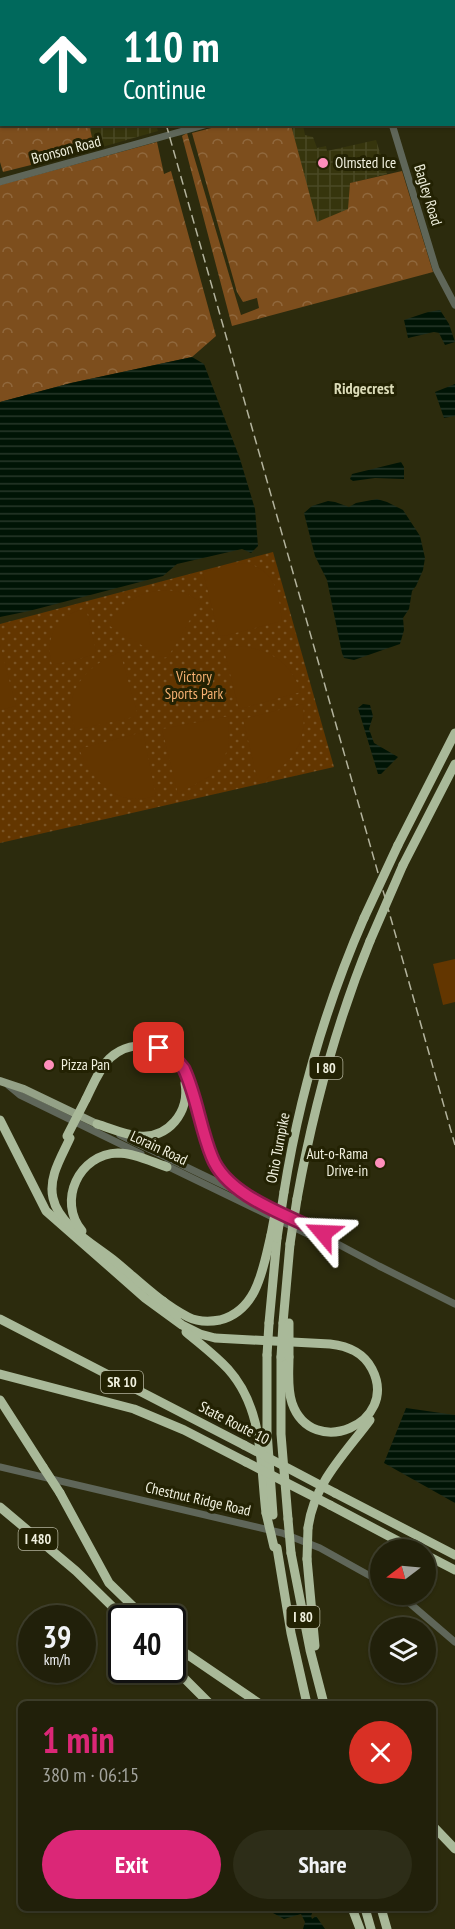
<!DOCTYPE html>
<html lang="en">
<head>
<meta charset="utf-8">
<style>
  body { margin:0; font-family:"PT Sans Narrow",sans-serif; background:#2d2d18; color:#f1f3f6; height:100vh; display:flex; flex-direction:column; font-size:22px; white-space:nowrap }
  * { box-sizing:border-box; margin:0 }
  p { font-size:20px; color:#a2a39c }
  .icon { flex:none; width:33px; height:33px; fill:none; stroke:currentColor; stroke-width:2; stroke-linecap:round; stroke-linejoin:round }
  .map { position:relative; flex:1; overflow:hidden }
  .panel { position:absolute; left:18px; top:1701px; width:418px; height:210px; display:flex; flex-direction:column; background:#21200a; border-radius:9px; box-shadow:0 2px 4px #0004,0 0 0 2px #3e3e2b }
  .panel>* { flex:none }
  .hud { position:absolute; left:0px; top:0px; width:456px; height:126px; box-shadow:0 2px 4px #0004,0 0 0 2px #3e3e2b; background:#00695c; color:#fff; overflow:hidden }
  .needle { width:39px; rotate:254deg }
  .controls { position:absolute; left:370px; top:1539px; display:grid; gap:12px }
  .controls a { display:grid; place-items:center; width:66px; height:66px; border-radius:50%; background:#21200a; box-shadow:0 2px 4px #0004,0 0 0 2px #3e3e2b; font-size:30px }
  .speed { position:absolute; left:18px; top:1605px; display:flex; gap:12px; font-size:30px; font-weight:700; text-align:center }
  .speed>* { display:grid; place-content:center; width:78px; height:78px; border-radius:50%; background:#21200a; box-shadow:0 2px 4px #0004,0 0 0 2px #3e3e2b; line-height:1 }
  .speed small { font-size:15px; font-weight:400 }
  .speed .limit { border:3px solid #111; border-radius:9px; background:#fff; color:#111 }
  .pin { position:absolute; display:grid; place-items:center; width:51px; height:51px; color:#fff; margin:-26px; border-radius:12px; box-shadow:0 3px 9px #0006 }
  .me { position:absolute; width:66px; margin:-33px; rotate:296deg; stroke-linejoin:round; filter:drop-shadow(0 0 4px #0008) }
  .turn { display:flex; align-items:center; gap:21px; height:126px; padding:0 24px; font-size:27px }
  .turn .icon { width:78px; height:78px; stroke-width:2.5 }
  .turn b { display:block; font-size:42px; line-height:51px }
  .round { display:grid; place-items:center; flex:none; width:63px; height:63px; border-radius:32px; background:#2d2d18 }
  .summary { display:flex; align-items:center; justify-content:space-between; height:102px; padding:0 24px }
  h1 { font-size:36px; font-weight:800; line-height:45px; color:#db2777 }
  .button { display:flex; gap:12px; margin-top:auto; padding:12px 24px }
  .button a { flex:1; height:69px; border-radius:36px; background:#db2777; color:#fff; font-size:24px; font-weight:800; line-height:69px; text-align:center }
  .button a+a { background:#2d2d18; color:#f1f3f6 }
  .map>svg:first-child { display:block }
  .industrial { fill:url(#industrial-grid) }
  .grass { fill:url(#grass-dots) }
  .forest { fill:url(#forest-crowns) }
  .pitch { fill:#633600 }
  .water { fill:url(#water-rules) }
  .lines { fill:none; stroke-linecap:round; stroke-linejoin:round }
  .minor { stroke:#5f6659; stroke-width:7 }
  .major { stroke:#94a187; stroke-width:8 }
  .highway { stroke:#a9b999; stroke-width:9 }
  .rail { stroke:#b3b39d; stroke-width:1.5; stroke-dasharray:9 4.5; stroke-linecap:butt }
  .highway-bridge { stroke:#a9b999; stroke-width:9 }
  .route-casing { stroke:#8e194d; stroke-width:15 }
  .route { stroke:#db2777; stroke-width:10 }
  .poi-dot { fill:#ff8ebb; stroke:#232203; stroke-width:2 }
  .labels { text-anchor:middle; stroke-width:6; stroke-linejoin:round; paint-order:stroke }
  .shield { fill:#232203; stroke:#b3b39d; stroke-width:1.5 }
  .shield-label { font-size:14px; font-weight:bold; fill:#f1f1df }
  .street-label { font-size:15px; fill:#f1f1df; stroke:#232203 }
  .poi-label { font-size:15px; fill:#f1f1df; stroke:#232203; text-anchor:start }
  .park-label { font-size:15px; fill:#f6b172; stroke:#232203 }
  .neighbourhood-label { font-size:16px; font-weight:bold; fill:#dbdbb7; stroke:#232203 }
</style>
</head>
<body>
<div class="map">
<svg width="455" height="1929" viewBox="0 0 455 1929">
  <defs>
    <pattern id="industrial-grid" width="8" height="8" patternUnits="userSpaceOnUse" patternTransform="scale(1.5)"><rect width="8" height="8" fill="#36350d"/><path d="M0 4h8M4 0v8" fill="none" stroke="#4a4924"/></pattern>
    <pattern id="grass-dots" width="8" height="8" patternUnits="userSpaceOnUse" patternTransform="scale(1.5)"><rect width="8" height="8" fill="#633600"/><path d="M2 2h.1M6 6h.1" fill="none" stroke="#7a5425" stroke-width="1.8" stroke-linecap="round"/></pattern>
    <pattern id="forest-crowns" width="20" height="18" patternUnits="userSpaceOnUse" patternTransform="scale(1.5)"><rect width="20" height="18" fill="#7d4e1d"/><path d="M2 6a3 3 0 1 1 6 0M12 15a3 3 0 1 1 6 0" fill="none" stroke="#90683d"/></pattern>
    <pattern id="water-rules" width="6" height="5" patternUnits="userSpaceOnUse" patternTransform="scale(1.5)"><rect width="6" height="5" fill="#001405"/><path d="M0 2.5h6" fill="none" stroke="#263729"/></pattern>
  </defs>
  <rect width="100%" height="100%" fill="#2c2b0d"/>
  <g class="industrial">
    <polygon points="89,125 156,125 158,131 95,149"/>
    <polygon points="291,125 303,125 305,135 313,137 317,148 326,146 327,151 376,140 387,174 350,183 349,209 316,223"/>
  </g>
  <polygon class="grass" points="273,552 334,767 0,843 0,624"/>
  <g class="forest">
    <polygon points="0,0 118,0 2,2 2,124 89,125 95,149 3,172 0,162"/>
    <polygon points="140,0 293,0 140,2"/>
    <polygon points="223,125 291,125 317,222 348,209 350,183 402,171 433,272 232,326 182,136 187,133 241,315 259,308 257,298 243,302 237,292 192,133"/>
    <polygon points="157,142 164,174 171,171 216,336 192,357 71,383 0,402 0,185"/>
  </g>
  <g class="pitch">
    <path d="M 246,563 C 277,571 279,594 282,621 L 224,636 L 219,635 L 203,572 L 229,565 Z"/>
    <path d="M 168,590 L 184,593 L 201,601 L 168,657 L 163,658 L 108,625 C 124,601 139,591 168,590 Z"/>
    <path d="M 86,608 L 96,651 L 94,655 L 52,665 C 44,635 57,616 86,608 Z"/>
    <polygon points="0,645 16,706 0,710"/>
    <path d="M 243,646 C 273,652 290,662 301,692 L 239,709 L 224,650 L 229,647 Z"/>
    <path d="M 120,652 L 138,716 L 75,730 C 74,724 71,717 71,711 C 70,682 95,662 120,652 Z"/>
    <path d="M 303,704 C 306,735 301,753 275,772 C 269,777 265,781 258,782 L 243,719 Z"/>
    <polygon points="229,716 228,750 212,775 178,794 162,729"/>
    <path d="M 143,732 L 156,796 C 150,797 143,799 137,799 C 107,799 89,773 79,749 Z"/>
    <polygon points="455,959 455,1002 443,1005 433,964"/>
  </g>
  <g class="water">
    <polygon points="440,310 449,324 455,342 445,345 439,333 434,332 408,338 404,320 428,312"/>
    <polygon points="192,357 204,364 240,459 255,509 258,546 251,553 242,549 177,564 163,576 29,611 0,617 0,402 71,383"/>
    <polygon points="455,384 455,416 444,418 435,392"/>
    <polygon points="401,462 404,467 404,479 375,478 353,481 350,479 352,474"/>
    <polygon points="377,499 387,502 403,510 420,536 425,558 423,570 416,586 412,591 409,609 403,618 404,630 400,644 354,660 344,658 342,653 327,580 315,556 304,513 312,506 328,501 335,502 349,507 356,503"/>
    <polygon points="363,704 370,705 373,716 369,729 374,743 398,757 381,774 378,774 358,708"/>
    <polygon points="406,1408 455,1415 455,1503 384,1463"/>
    <polygon points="269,1908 314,1908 311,1916 312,1919 316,1916 325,1929 303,1929 305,1922 301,1914 284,1919 273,1913"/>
  </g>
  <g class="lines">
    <g class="minor">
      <polyline points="356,0 356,2"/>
      <polyline points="392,124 436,269 455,305"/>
      <polyline points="0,182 208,124"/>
      <polyline points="8,1085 20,1095 141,1154"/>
      <polyline points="120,1135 234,1190"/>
      <polyline points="165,1165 320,1240 334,1242"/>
      <polyline points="250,1198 323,1233 334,1242 379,1266 455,1304"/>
      <polyline points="0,1467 282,1533 320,1548 381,1582"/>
      <polyline points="399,1594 455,1642"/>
    </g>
    <polyline class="major" points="0,1081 24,1089 97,1124"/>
    <g class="highway">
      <polyline points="398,845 455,733"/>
      <polyline points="403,865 455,764"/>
      <path d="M 86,1099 C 93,1085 99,1069 110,1058 C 134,1036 172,1045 186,1073 L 215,1164 L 228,1181 L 254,1200"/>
      <path d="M 0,1120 L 46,1211 L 145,1298 L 182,1325 L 200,1334 L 215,1338 L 330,1344 C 348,1346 363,1352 372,1369 C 400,1423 312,1461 292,1403 C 287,1388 289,1372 289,1357"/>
      <path d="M 97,1124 C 110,1128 125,1135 139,1136 C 168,1139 190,1112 185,1083"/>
      <path d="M 70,1138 C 62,1156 48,1177 53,1198 C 59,1226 95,1245 116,1262 C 139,1281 162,1304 188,1317 C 198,1322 209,1322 220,1320 C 258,1310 263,1268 271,1235"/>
      <path d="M 284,1192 C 299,1098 326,1005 364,918"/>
      <path d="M 297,1199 C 313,1110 336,1024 370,941"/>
      <path d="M 82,1231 C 57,1201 79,1154 118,1153 C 134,1153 152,1162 167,1167"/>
      <polyline points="163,1301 177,1316"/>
      <polyline points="0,1319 244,1445"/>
      <polyline points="269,1323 277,1238"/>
      <polyline points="283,1323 290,1244"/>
      <path d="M 186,1332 C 200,1344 215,1355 228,1369 C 264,1409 260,1463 266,1513"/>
      <polyline points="267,1355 267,1431 273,1515"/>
      <polyline points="281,1357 281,1434 288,1519"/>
      <polyline points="0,1374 134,1409 184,1430 246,1462"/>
      <polyline points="0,1400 43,1467"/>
      <polyline points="60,1493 109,1583 145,1618"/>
      <polyline points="335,1493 455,1555"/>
      <polyline points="330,1505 415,1550"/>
      <polyline points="0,1507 76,1571 124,1618"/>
      <path d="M 308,1528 C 314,1483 344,1455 370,1420"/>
      <polyline points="277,1548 291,1633 307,1704"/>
      <polyline points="291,1553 310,1650 324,1704"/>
      <polyline points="426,1555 455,1570"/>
      <polyline points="307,1559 315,1646"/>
      <polyline points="172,1644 260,1704"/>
      <polyline points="172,1666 210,1704"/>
      <polyline points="434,1827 455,1849"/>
      <polyline points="352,1908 360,1929"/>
      <polyline points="365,1908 371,1929"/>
      <polyline points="381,1908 387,1929"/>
    </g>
    <g class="rail">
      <polyline points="131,0 132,2"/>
      <polyline points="166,124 455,1145"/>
    </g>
    <g class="highway-bridge">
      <polyline points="364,918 398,845"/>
      <polyline points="370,941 403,865"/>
      <polyline points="67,1136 86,1099"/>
      <polyline points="271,1235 274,1219"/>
      <polyline points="277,1238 284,1192"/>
      <polyline points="290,1244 297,1199"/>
      <polyline points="267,1355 269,1323"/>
      <polyline points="281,1357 283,1323"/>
      <polyline points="289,1357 289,1323"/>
      <polyline points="244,1445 335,1493"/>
      <polyline points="246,1462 330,1505"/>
      <polyline points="43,1467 60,1493"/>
      <polyline points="266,1513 274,1547"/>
      <polyline points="288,1519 291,1553"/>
      <polyline points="307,1559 308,1528"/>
    </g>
  </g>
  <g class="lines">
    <defs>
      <path id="route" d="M 159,1048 L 175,1058 L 184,1069 C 197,1097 200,1128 212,1157 C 227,1196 287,1215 323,1233"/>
    </defs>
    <use href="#route" class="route-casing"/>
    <use href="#route" class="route"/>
  </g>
  <g class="poi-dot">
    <circle cx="323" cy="163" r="6"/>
    <circle cx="49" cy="1065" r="6"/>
    <circle cx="380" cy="1163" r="6"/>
  </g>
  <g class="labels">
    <g class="shield">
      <rect x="309.5" y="1057" width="33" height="22" rx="4.5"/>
      <rect x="101" y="1371" width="42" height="22" rx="4.5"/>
      <rect x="18.5" y="1528" width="39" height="22" rx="4.5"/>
      <rect x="286.5" y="1606" width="33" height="22" rx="4.5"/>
    </g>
    <g class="shield-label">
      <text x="326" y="1073">I 80</text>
      <text x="122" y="1387">SR 10</text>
      <text x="38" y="1544">I 480</text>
      <text x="303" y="1622">I 80</text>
    </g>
    <g class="street-label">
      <text transform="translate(66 150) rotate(-15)" y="5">Bronson Road</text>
      <text transform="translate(428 195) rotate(73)" y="5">Bagley Road</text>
      <text transform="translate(159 1148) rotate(25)" y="5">Lorain Road</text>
      <text transform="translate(278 1148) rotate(-79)" y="5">Ohio Turnpike</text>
      <text transform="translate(234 1423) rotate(27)" y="5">State Route 10</text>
      <text transform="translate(198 1499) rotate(13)" y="5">Chestnut Ridge Road</text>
    </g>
    <g class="poi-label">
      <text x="335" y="168">Olmsted Ice</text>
      <text x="61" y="1070">Pizza Pan</text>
      <text x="368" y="1159" text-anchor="end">Aut-o-Rama<tspan x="368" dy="17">Drive-in</tspan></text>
    </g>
    <g class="park-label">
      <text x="194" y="682">Victory<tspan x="194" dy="17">Sports Park</tspan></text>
    </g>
    <g class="neighbourhood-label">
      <text x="364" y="394">Ridgecrest</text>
    </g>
  </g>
</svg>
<div class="controls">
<a><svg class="needle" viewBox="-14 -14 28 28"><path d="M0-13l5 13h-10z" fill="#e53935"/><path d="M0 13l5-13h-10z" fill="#a2a39c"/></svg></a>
<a><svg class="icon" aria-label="layers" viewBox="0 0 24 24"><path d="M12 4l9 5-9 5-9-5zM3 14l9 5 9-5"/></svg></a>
</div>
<div class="speed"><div>39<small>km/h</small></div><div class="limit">40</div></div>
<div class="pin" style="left:159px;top:1048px;background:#d93025"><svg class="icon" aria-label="arrive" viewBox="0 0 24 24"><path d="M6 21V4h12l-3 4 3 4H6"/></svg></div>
<svg class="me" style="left:323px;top:1233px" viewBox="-20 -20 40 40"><path d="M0-17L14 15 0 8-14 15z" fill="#db2777" stroke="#fff" stroke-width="4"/></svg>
<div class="hud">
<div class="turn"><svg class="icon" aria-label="ahead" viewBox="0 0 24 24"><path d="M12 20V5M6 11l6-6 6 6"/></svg><div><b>110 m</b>Continue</div></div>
</div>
<section class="panel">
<div class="summary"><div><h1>1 min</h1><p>380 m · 06:15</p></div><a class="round" style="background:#d93025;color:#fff"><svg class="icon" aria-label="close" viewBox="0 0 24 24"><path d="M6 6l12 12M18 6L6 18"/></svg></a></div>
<div class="button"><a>Exit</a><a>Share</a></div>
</section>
</div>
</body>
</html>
